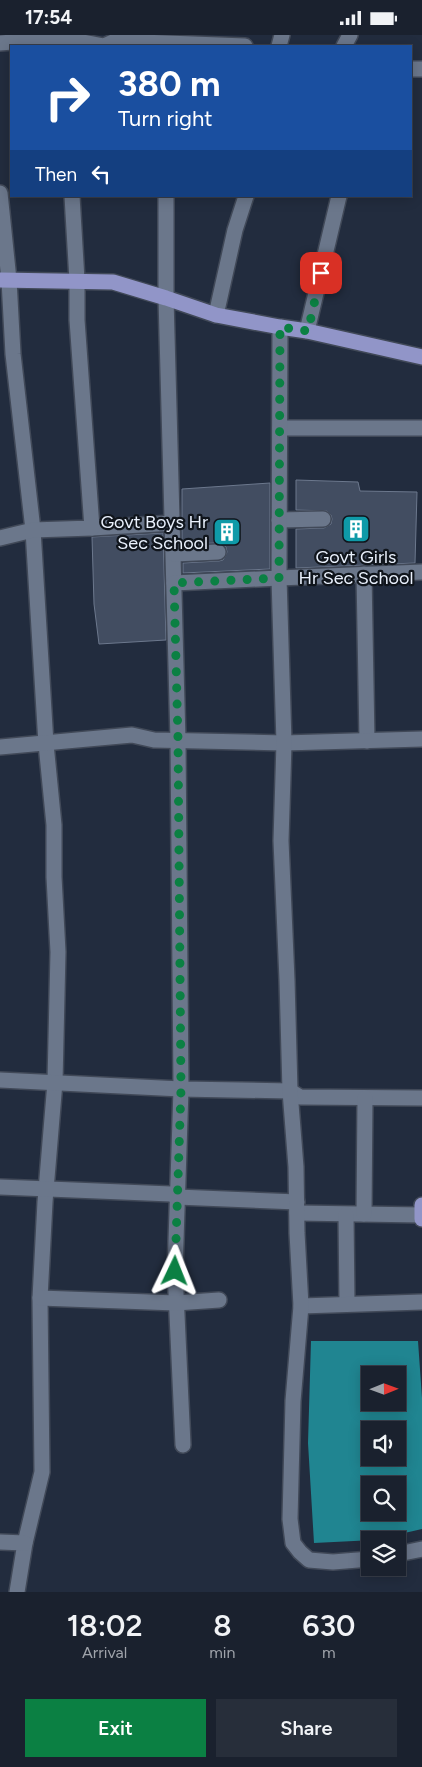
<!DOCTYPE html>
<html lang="en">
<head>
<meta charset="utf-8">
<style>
  body { margin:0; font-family:Figtree,sans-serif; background:#272e3a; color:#f1f3f6; height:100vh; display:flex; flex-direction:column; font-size:19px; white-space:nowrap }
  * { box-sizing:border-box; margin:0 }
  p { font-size:16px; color:#9fa3aa }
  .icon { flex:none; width:28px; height:28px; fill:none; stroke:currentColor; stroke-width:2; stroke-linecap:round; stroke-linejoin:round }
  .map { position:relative; height:1557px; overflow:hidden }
  .details { display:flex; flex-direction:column; background:#1a212e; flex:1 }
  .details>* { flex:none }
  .banner { position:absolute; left:10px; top:10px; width:402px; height:152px; border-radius:0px; box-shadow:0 2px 12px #0003,0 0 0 1px #383e4a; background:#1a4fa0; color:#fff; overflow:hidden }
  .needle { width:32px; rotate:89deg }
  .tools { position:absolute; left:361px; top:1331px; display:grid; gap:10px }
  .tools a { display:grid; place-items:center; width:45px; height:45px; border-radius:0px; background:#1a212e; box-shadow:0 2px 12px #0003,0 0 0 1px #383e4a; font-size:25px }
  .pin { position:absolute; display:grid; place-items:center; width:42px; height:42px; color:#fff; margin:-21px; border-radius:10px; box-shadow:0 2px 8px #0006 }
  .me { position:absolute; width:55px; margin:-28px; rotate:2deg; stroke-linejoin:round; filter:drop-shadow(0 0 4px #0008) }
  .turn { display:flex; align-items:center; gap:18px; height:105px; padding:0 25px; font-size:22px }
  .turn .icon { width:65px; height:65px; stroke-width:2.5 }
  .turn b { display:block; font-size:35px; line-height:42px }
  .then { display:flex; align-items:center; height:48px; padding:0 25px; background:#0003; gap:10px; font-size:19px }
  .eta { display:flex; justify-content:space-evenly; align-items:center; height:85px; text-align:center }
  .eta b { font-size:30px; font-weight:600; line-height:35px }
  .action { display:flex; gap:10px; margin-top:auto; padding:10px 25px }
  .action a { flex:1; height:58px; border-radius:0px; background:#0b8043; color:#fff; font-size:20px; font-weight:600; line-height:58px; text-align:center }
  .action a+a { background:#272e3a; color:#f1f3f6 }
  .status { display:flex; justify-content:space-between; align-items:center; height:35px; padding:0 25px; background:#1a212e; direction:ltr }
  .status svg { height:14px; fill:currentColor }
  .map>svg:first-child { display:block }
  .water { fill:#208591; fill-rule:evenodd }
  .building { fill:#424d61; stroke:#6c788d }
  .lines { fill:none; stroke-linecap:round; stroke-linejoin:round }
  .minor-casing { stroke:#414958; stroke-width:18 }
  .major-casing { stroke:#414958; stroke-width:18 }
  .minor { stroke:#6b778b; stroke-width:15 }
  .major { stroke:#9195c8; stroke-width:15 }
  .route { stroke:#0b8043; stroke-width:9; stroke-dasharray:0 16.2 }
  .labels { text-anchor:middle; stroke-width:4.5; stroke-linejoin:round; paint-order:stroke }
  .poi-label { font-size:18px; fill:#eaf1fd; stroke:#10151c; text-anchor:end }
</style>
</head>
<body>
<div class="status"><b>17:54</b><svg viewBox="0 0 49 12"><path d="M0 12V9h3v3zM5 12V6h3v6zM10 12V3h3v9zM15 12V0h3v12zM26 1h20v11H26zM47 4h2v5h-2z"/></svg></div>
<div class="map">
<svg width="422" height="1557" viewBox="0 0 422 1557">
  <rect width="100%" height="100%" fill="#222c3e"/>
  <path class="water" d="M 311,1306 L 418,1306 L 422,1363 L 422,1494 L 374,1505 L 314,1508 L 308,1408 ZM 370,1340 L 398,1340 L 398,1368 L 370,1368 ZM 370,1395 L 398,1395 L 398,1422 L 370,1422 ZM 370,1450 L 398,1450 L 398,1478 L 370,1478 Z"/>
  <g class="building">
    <polygon points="296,445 358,447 360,456 417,457 415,528 296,533 296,494 324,493 331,489 332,484 331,480 327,476 296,475"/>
    <polygon points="270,448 270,534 183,538 183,528 219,526 223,525 227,517 226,512 218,508 182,509 182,454"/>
    <polygon points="163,498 166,605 99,609 94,569 92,502"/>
  </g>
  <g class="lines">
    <defs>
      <g id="minor">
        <polyline points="0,8 61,3 104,11 115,6 245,11"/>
        <polyline points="279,11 282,0"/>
        <polyline points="344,11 350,0"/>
        <polyline points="411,34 422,34"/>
        <polyline points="0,158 9,245 13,319 33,495 46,709 54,790 54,842 58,917 55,1047 45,1167 40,1263 42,1437 25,1508 17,1557"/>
        <polyline points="166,161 166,263 178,705 181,1054 175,1236 183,1410"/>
        <polyline points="216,280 235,195 246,161"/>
        <polyline points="307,296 339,161"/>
        <polyline points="280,393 422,393"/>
        <polyline points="279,485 323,484"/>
        <polyline points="92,493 173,488"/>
        <polyline points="0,503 33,495 92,493 77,285 77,245 72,161"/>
        <polyline points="174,519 218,517"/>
        <polyline points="364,539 367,706"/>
        <polyline points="174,548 279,543 280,292"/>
        <polyline points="0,712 132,700 154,705 284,708 422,704"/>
        <polyline points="0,1045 181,1054 290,1056 300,1062 422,1063"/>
        <polyline points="0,1152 171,1159 177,1162 297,1167"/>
        <polyline points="297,1178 422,1180"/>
        <polyline points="364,1179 365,1063"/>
        <polyline points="346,1180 347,1268"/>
        <polyline points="40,1263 176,1268 219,1265"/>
        <polyline points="301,1271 422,1267"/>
        <polyline points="0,1507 25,1508"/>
        <polyline points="398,1519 422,1514"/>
        <polyline points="370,1524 333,1527 309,1525 300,1517 293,1508 290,1484 293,1366 301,1271 297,1198 296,1132 290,1056 287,945 281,806 284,708 279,543 422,537"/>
      </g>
      <g id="major">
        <polyline points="0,245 113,247 166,263 216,280 280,292 307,296 422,322"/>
        <polyline points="422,1170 422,1184"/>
      </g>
    </defs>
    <use href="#minor" class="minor-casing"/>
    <use href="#major" class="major-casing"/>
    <use href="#minor" class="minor"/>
    <use href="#major" class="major"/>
  </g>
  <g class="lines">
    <polyline class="route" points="175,1236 181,1054 178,704 174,548 279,543 280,292 308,296 321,238"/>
  </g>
  <defs>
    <symbol id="building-square" viewBox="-11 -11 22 22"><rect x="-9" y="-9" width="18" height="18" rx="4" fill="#0f9aa8" stroke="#10151c"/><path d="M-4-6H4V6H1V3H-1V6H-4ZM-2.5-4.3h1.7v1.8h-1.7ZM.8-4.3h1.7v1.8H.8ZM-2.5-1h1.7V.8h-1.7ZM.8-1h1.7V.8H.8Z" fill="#fff"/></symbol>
  </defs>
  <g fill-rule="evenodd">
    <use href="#building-square" x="340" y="478" width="32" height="32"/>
    <use href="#building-square" x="211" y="481" width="32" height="32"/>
  </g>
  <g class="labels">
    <g class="poi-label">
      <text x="208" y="493">Govt Boys Hr<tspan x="208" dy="21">Sec School</tspan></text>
      <text x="356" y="528" text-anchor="middle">Govt Girls<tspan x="356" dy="21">Hr Sec School</tspan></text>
    </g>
  </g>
</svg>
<div class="tools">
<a><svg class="needle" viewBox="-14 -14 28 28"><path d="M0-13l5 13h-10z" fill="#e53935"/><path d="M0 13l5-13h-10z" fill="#9fa3aa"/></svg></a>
<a><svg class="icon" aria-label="sound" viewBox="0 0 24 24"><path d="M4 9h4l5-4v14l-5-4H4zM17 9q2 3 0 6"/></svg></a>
<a><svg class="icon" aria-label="search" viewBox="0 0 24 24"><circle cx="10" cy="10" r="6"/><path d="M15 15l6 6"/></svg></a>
<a><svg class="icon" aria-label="layers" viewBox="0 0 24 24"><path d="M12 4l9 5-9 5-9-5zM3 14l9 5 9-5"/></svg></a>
</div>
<div class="pin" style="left:321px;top:238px;background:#d93025"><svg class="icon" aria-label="arrive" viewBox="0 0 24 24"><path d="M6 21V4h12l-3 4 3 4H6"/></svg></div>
<svg class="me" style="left:175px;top:1236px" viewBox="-20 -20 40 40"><path d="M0-17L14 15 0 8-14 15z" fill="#0b8043" stroke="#fff" stroke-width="4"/></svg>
<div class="banner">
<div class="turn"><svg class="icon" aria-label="right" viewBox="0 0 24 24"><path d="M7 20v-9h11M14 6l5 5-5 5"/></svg><div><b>380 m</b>Turn right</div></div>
<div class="then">Then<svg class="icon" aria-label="left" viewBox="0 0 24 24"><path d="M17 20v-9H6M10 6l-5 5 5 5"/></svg></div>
</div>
</div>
<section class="details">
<div class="eta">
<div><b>18:02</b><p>Arrival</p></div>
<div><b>8</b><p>min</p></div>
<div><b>630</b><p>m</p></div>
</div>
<div class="action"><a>Exit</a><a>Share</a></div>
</section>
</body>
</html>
